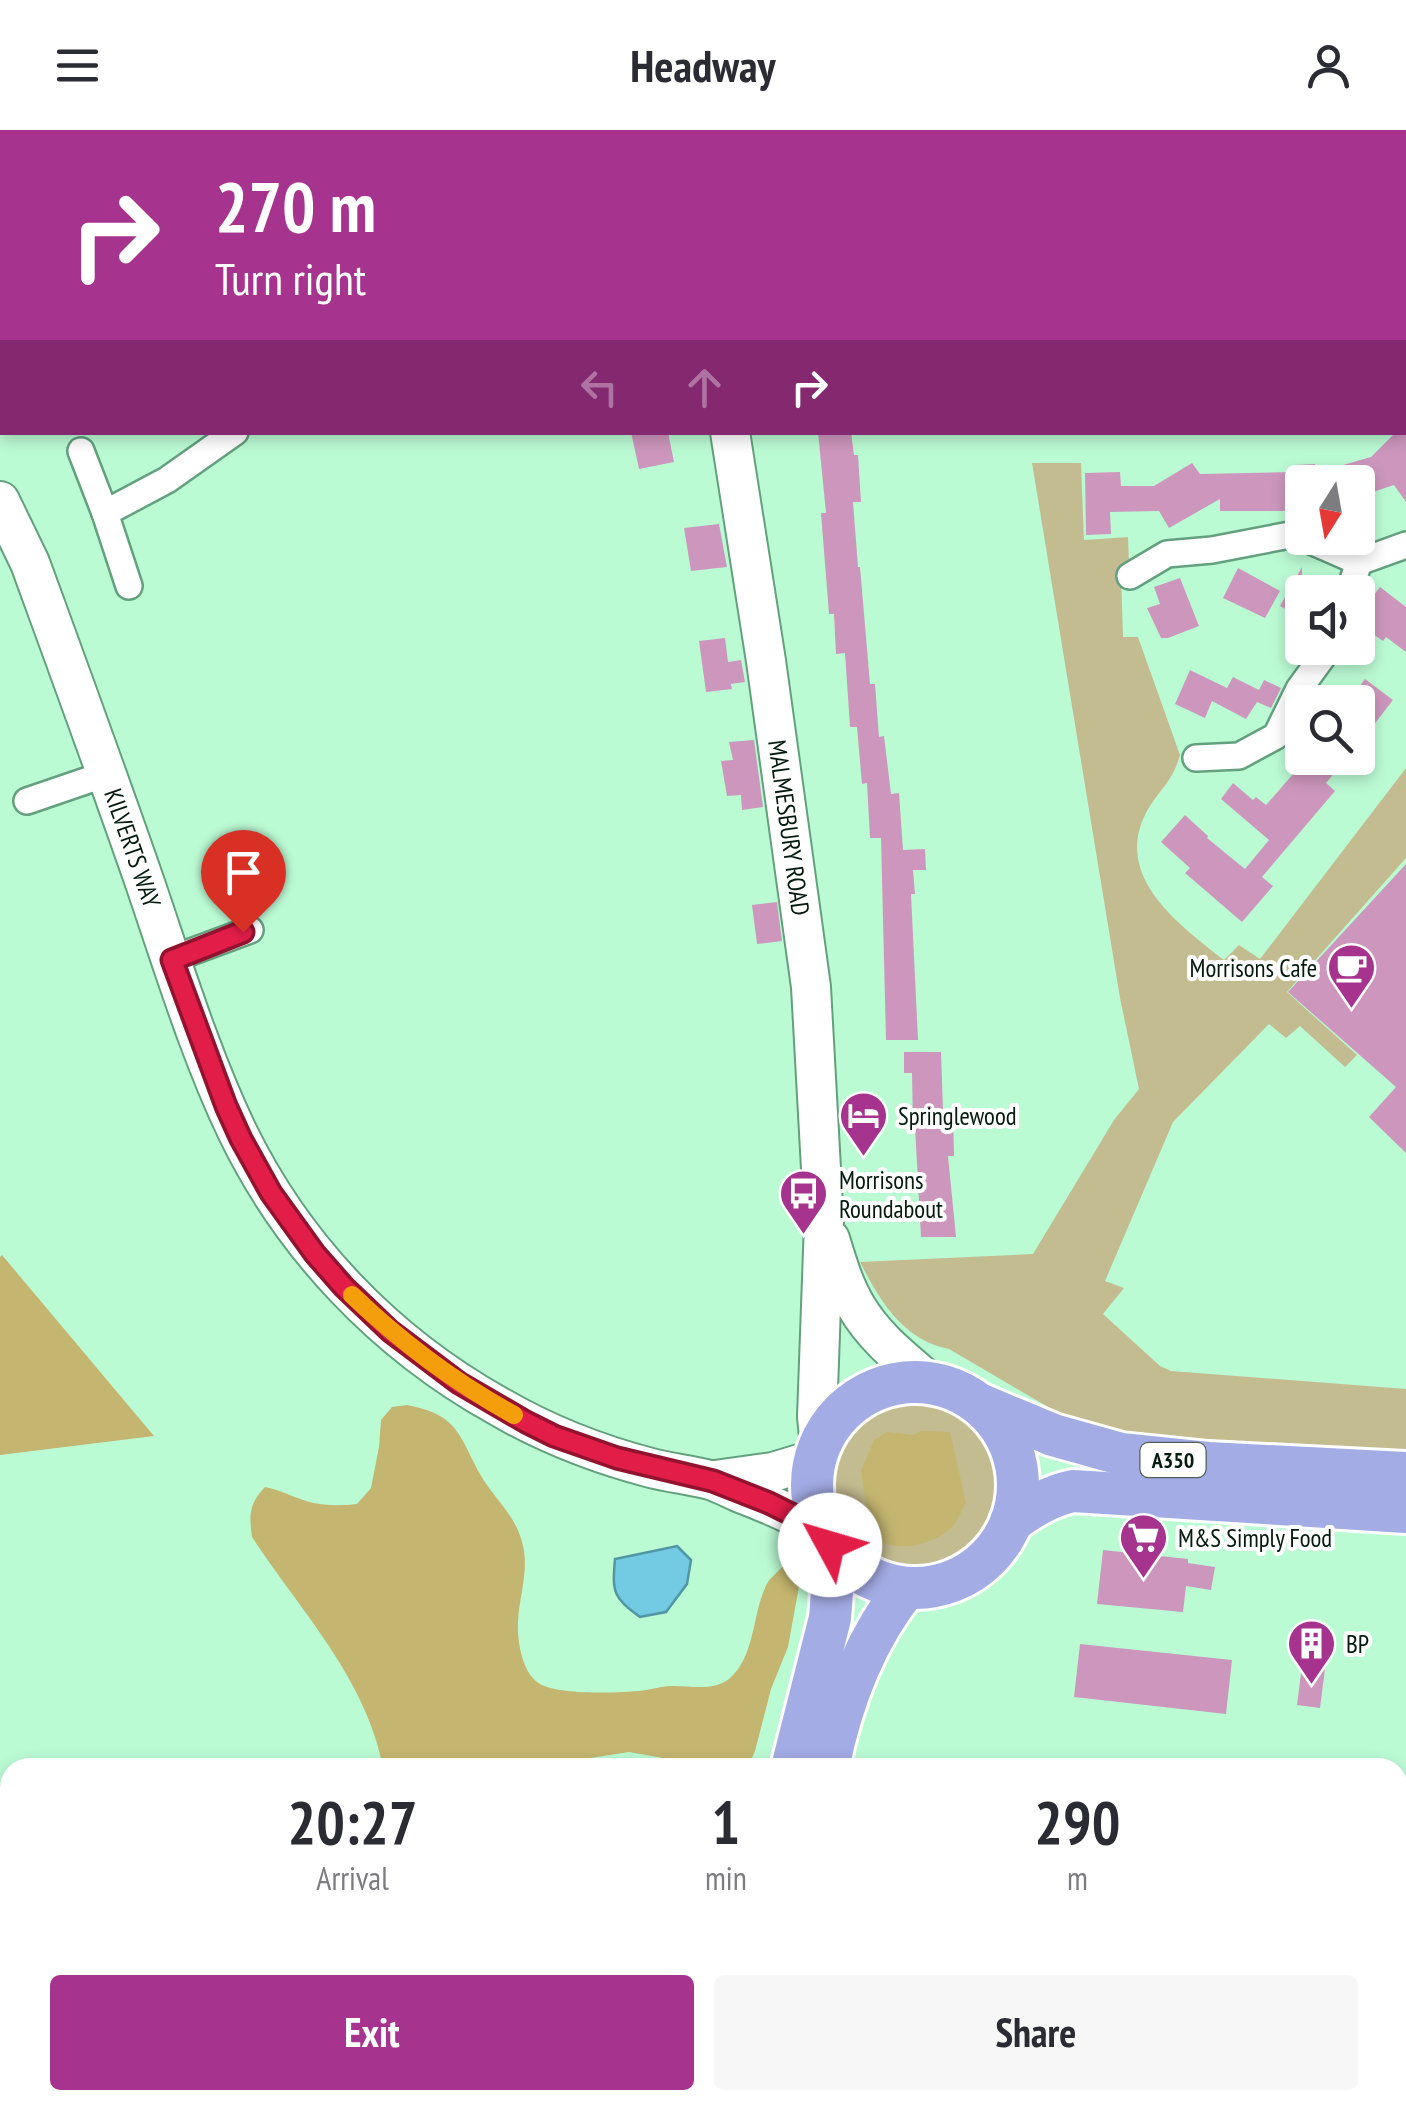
<!DOCTYPE html>
<html lang="en">
<head>
<meta charset="utf-8">
<style>
  body { margin:0; font-family:"PT Sans Narrow",sans-serif; background:#f7f7f7; color:#2b2b33; height:100vh; display:flex; flex-direction:column; font-size:38px; white-space:nowrap }
  * { box-sizing:border-box; margin:0 }
  p { font-size:32px; color:#7c7c81 }
  .icon { flex:none; width:55px; height:55px; fill:none; stroke:currentColor; stroke-width:2; stroke-linecap:round; stroke-linejoin:round }
  .map { position:relative; flex:1; overflow:hidden }
  .drawer { position:absolute; left:0px; top:1628px; width:1408px; height:352px; display:flex; flex-direction:column; background:#fff; border-radius:30px 30px 0 0; box-shadow:0 5px 15px #0003 }
  .drawer>* { flex:none }
  .guide { position:absolute; left:0px; top:0px; width:1408px; height:305px; box-shadow:0 5px 15px #0003; background:#a6338d; color:#fff; overflow:hidden }
  .needle { width:65px; rotate:191deg }
  .tools { position:absolute; left:1285px; top:335px; display:grid; gap:20px }
  .tools a { display:grid; place-items:center; width:90px; height:90px; border-radius:10px; background:#fff; box-shadow:0 5px 15px #0003; font-size:50px }
  .pin { position:absolute; display:grid; place-items:center; width:85px; height:85px; color:#fff; margin:-102px -42px; border-radius:50% 50% 50% 0; rotate:-45deg; box-shadow:0 0 10px #0007 }
  .pin .icon { rotate:45deg }
  .me { position:absolute; width:110px; margin:-55px; rotate:309deg; stroke-linejoin:round; filter:drop-shadow(0 0 8px #0008) }
  .turn { display:flex; align-items:center; gap:35px; height:210px; padding:0 50px; font-size:45px }
  .turn .icon { width:130px; height:130px; stroke-width:2.5 }
  .turn b { display:block; font-size:70px; line-height:85px }
  .lanes { display:flex; align-items:center; height:95px; padding:0 50px; background:#0003; justify-content:center; gap:50px; direction:ltr }
  .lanes .off { opacity:.35 }
  .eta { display:flex; justify-content:space-evenly; align-items:center; height:170px; text-align:center }
  .eta b { font-size:60px; font-weight:700; line-height:70px }
  .action { display:flex; gap:20px; margin-top:auto; padding:20px 50px }
  .action a { flex:1; height:115px; border-radius:10px; background:#a6338d; color:#fff; font-size:40px; font-weight:700; line-height:115px; text-align:center }
  .action a+a { background:#f7f7f7; color:#2b2b33 }
  header { display:flex; justify-content:space-between; align-items:center; height:130px; padding:0 50px; background:#fff; font-size:45px; font-weight:700 }
  .map>svg:first-child { display:block }
  .green { fill:#c4bc91 }
  .forest { fill:#c4b670 }
  .water { fill:#72cae3; stroke:#5196a3; stroke-width:2.5 }
  .building { fill:#cd97bd }
  .lines { fill:none; stroke-linecap:round; stroke-linejoin:round }
  .minor-casing { stroke:#63a07d; stroke-width:30 }
  .secondary-casing { stroke:#63a07d; stroke-width:42 }
  .trunk-casing { stroke:#fff; stroke-width:48 }
  .minor { stroke:#fff; stroke-width:25 }
  .secondary { stroke:#fff; stroke-width:38 }
  .trunk { stroke:#a4ace6; stroke-width:42 }
  .route-casing { stroke:#92132f; stroke-width:25 }
  .route { stroke:#e11d48; stroke-width:18 }
  .slow { stroke:#f59e0b; stroke-width:18 }
  .labels { text-anchor:middle; stroke-width:8; stroke-linejoin:round; paint-order:stroke }
  .shield { fill:#fff; stroke:#4f5f56; stroke-width:2.5 }
  .shield-label { font-size:22px; font-weight:bold; fill:#031b0e }
  .street-label { font-size:25px; fill:#031b0e; stroke:#fff }
  .poi-label { font-size:25px; fill:#031b0e; stroke:#fff; text-anchor:start }
</style>
</head>
<body>
<header><svg class="icon" aria-label="menu" viewBox="0 0 24 24"><path d="M4 6h16M4 12h16M4 18h16"/></svg>Headway<svg class="icon" aria-label="person" viewBox="0 0 24 24"><circle cx="12" cy="8" r="4"/><path d="M4 21q1-7 8-7t8 7"/></svg></header>
<div class="map">
<svg width="1406" height="1978" viewBox="0 0 1406 1978">
  <rect width="100%" height="100%" fill="#bbfbd4"/>
  <g class="green">
    <polygon points="716,0 1203,0 1199,2 717,2"/>
    <path d="M 1032,333 L 1081,333 L 1084,410 L 1128,407 L 1129,433 L 1121,444 L 1123,507 L 1138,507 L 1180,625 C 1172,654 1157,661 1145,685 C 1114,748 1181,796 1224,830 L 1239,815 L 1260,829 L 1406,638 L 1406,728 L 1287,862 L 1357,925 L 1345,937 L 1300,896 L 1286,908 L 1269,894 L 1173,992 L 1105,1151 L 1124,1158 L 1103,1184 L 1160,1236 L 1171,1241 L 1406,1259 L 1406,1325 L 1150,1313 L 1072,1291 L 949,1219 C 903,1210 880,1171 860,1132 L 1033,1124 L 1114,990 L 1139,959 L 1120,868 Z"/>
    <circle cx="913" cy="1353" r="84"/>
  </g>
  <g class="forest">
    <polygon points="2,1125 154,1306 0,1325 0,1127"/>
    <path d="M 407,1275 C 458,1285 458,1303 480,1344 C 494,1369 517,1386 523,1416 C 529,1441 519,1467 518,1492 C 517,1510 522,1544 540,1554 C 560,1565 616,1563 639,1561 C 649,1560 659,1557 669,1556 C 688,1555 712,1562 729,1549 C 755,1527 752,1487 765,1458 C 768,1449 778,1442 784,1435 L 796,1437 L 800,1451 L 788,1517 L 771,1559 L 755,1621 L 749,1635 L 744,1637 L 714,1637 L 629,1622 L 526,1638 L 383,1637 C 365,1547 301,1482 252,1407 C 249,1384 249,1374 265,1357 C 280,1360 291,1366 306,1371 C 323,1376 340,1376 357,1374 L 371,1358 L 379,1317 L 381,1290 L 392,1277 Z"/>
    <path d="M 922,1301 L 950,1302 L 966,1373 C 961,1382 956,1395 948,1401 C 928,1416 900,1421 878,1411 L 865,1369 L 861,1341 L 874,1310 L 887,1302 L 913,1305 Z"/>
  </g>
  <path class="water" d="M 677,1416 L 691,1430 L 687,1454 L 666,1482 L 640,1487 C 613,1467 612,1463 615,1429 Z"/>
  <g class="building">
    <polygon points="1406,293 1406,372 1394,355 1358,367 1358,352 1299,352 1301,369 1287,370 1288,381 1220,381 1220,369 1169,398 1159,381 1110,382 1111,404 1086,405 1085,343 1120,342 1121,356 1154,356 1192,333 1200,344 1295,342 1295,335 1315,334 1315,343 1371,327 1396,302 1405,302"/>
    <polygon points="631,302 668,302 674,332 639,339"/>
    <polygon points="818,302 851,302 854,325 858,325 861,372 853,372 858,437 860,437 870,554 875,554 879,607 884,606 891,664 899,663 903,720 925,719 926,740 913,740 915,764 911,764 918,910 886,910 881,708 870,708 867,653 862,654 857,597 850,597 845,523 836,524 834,484 829,484 821,383 826,383"/>
    <polygon points="719,394 727,437 691,441 684,398"/>
    <polygon points="1302,437 1302,488 1280,476"/>
    <polygon points="1238,438 1280,461 1265,488 1223,468"/>
    <polygon points="1180,448 1199,496 1168,508 1161,508 1147,478 1160,474 1154,457"/>
    <polygon points="1380,457 1406,477 1406,522 1386,507 1383,511 1366,499 1371,493 1360,483"/>
    <polygon points="725,508 728,532 741,530 745,552 731,554 732,559 706,562 699,511"/>
    <polygon points="1190,540 1227,558 1233,547 1259,560 1264,550 1281,558 1271,578 1257,572 1246,589 1212,571 1205,588 1175,574"/>
    <polygon points="1365,549 1393,570 1369,601 1358,592 1358,572 1348,572"/>
    <polygon points="754,610 763,677 742,680 741,665 727,666 721,631 733,630 729,612"/>
    <polygon points="1307,628 1347,628 1326,653 1335,661 1262,747 1273,756 1242,792 1185,743 1190,738 1161,712 1185,685 1208,706 1207,708 1245,739 1269,710 1221,669 1233,653 1253,670 1256,667 1266,675"/>
    <polygon points="1406,734 1406,1023 1369,987 1396,957 1288,862"/>
    <polygon points="777,772 782,811 757,814 752,775"/>
    <polygon points="904,922 941,922 943,981 953,981 954,1026 948,1026 956,1107 921,1107 915,997 913,997 912,943 904,943"/>
    <polygon points="1103,1420 1188,1429 1188,1433 1215,1437 1211,1460 1186,1456 1183,1482 1097,1474"/>
    <polygon points="1080,1514 1232,1530 1226,1584 1074,1567"/>
    <polygon points="1302,1536 1325,1539 1320,1578 1297,1575"/>
  </g>
  <g class="lines">
    <defs>
      <g id="minor">
        <polyline points="0,32 2,33"/>
        <polyline points="81,321 105,383"/>
        <polyline points="1130,446 1167,424 1212,420 1295,404 1359,432 1406,415"/>
        <polyline points="129,456 105,383 167,350 235,302"/>
        <polyline points="1349,462 1359,432"/>
        <polyline points="1196,628 1239,626 1276,606 1299,559 1329,518"/>
        <polyline points="27,671 106,644"/>
        <polyline points="172,829 250,800"/>
      </g>
      <g id="secondary">
        <polyline points="681,0 682,2"/>
        <polyline points="1224,2 1228,0"/>
        <path id="s1" d="M 730,302 L 766,531 L 811,857 L 824,1093 L 817,1287 L 820,1317"/>
        <path id="s2" d="M 0,371 L 30,433 C 69,540 108,646 145,753 C 173,835 200,924 237,1001 C 293,1117 385,1213 498,1276 C 546,1304 597,1324 651,1338 C 671,1343 691,1345 710,1350 C 720,1353 729,1358 738,1362 C 767,1373 794,1385 821,1399"/>
        <path d="M 830,1109 C 837,1132 844,1156 856,1176 C 874,1207 901,1228 928,1251"/>
        <polyline points="715,1350 773,1342 816,1329"/>
      </g>
      <g id="trunk">
        <circle cx="915" cy="1355" r="103"/>
        <polyline points="981,1275 1053,1305 1121,1324 1208,1333 1406,1343"/>
        <path d="M 1011,1392 C 1030,1378 1049,1366 1073,1361 L 1406,1382"/>
        <polyline points="792,1638 830,1488 833,1449 830,1415"/>
        <path d="M 828,1638 C 841,1573 864,1510 906,1458"/>
        <polyline points="769,1978 770,1970"/>
        <polyline points="803,1978 804,1970"/>
      </g>
    </defs>
    <use href="#minor" class="minor-casing"/>
    <use href="#secondary" class="secondary-casing"/>
    <use href="#trunk" class="trunk-casing"/>
    <use href="#minor" class="minor"/>
    <use href="#secondary" class="secondary"/>
    <use href="#trunk" class="trunk"/>
  </g>
  <g class="lines">
    <defs>
      <polyline id="route" points="243,802 172,830 226,976 241,1009 271,1063 315,1124 344,1157 390,1201 459,1253 526,1292 554,1306 617,1328 713,1351 769,1373 821,1399 830,1415"/>
    </defs>
    <use href="#route" class="route-casing"/>
    <use href="#route" class="route"/>
    <path class="slow" d="M 352,1165 C 402,1213 454,1252 514,1285"/>
  </g>
  <defs>
    <symbol id="cafe-pin" viewBox="-11 -11 22 30"><path d="M0 17L-7.5 6A9.5 9.5 0 1 1 7.5 6Z" fill="#a6338d" stroke="#fff"/><path d="M-5.5-4.5H6V0H3Q3 3.5 0 3.5H-2.5Q-5.5 3.5-5.5 0ZM3-3.2v2h1.7v-2ZM-6 4.5H4V6H-6Z" fill="#fff"/></symbol>
    <symbol id="hotel-pin" viewBox="-11 -11 22 30"><path d="M0 17L-7.5 6A9.5 9.5 0 1 1 7.5 6Z" fill="#a6338d" stroke="#fff"/><path d="M-6-4.5h1.5V1H6V5H4.5V3h-9V5H-6ZM-4 0a1.8 1.8 0 1 1 3.6 0ZM.5 0V-2.5h3Q6-2.5 6 0Z" fill="#fff"/></symbol>
    <symbol id="bus-pin" viewBox="-11 -11 22 30"><path d="M0 17L-7.5 6A9.5 9.5 0 1 1 7.5 6Z" fill="#a6338d" stroke="#fff"/><path d="M-5-6H5V4H4V6H2V4H-2V6H-4V4H-5ZM-3.5-4V0h7V-4ZM-3.5 1.2v1.5H-2V1.2ZM2 1.2v1.5H3.5V1.2Z" fill="#fff"/></symbol>
    <symbol id="supermarket-pin" viewBox="-11 -11 22 30"><path d="M0 17L-7.5 6A9.5 9.5 0 1 1 7.5 6Z" fill="#a6338d" stroke="#fff"/><path d="M-6-5.5h2.5l.6 2H6L4.5 2H-2.5L-4.4-4H-6ZM-1.5 3.2a1.3 1.3 0 1 0 .1 0ZM3 3.2a1.3 1.3 0 1 0 .1 0Z" fill="#fff"/></symbol>
    <symbol id="building-pin" viewBox="-11 -11 22 30"><path d="M0 17L-7.5 6A9.5 9.5 0 1 1 7.5 6Z" fill="#a6338d" stroke="#fff"/><path d="M-4-6H4V6H1V3H-1V6H-4ZM-2.5-4.3h1.7v1.8h-1.7ZM.8-4.3h1.7v1.8H.8ZM-2.5-1h1.7V.8h-1.7ZM.8-1h1.7V.8H.8Z" fill="#fff"/></symbol>
  </defs>
  <g fill-rule="evenodd">
    <use href="#cafe-pin" x="1324" y="810" width="55" height="75"/>
    <use href="#hotel-pin" x="836" y="958" width="55" height="75"/>
    <use href="#bus-pin" x="776" y="1036" width="55" height="75"/>
    <use href="#supermarket-pin" x="1116" y="1380" width="55" height="75"/>
    <use href="#building-pin" x="1284" y="1486" width="55" height="75"/>
  </g>
  <g class="labels">
    <rect class="shield" x="1140.5" y="1313" width="65" height="34" rx="8"/>
    <g class="shield-label">
      <text x="1173" y="1338">A350</text>
    </g>
    <g class="street-label">
      <text dy="9" stroke="none"><textPath href="#s1" startOffset="400">MALMESBURY ROAD</textPath></text>
      <text dy="9" stroke="none"><textPath href="#s2" startOffset="372">KILVERTS WAY</textPath></text>
    </g>
    <g class="poi-label">
      <text x="1317" y="847" text-anchor="end">Morrisons Cafe</text>
      <text x="898" y="995">Springlewood</text>
      <text x="839" y="1059">Morrisons<tspan x="839" dy="29">Roundabout</tspan></text>
      <text x="1178" y="1417">M&amp;S Simply Food</text>
      <text x="1346" y="1523">BP</text>
    </g>
  </g>
</svg>
<div class="tools">
<a><svg class="needle" viewBox="-14 -14 28 28"><path d="M0-13l5 13h-10z" fill="#e53935"/><path d="M0 13l5-13h-10z" fill="#7c7c81"/></svg></a>
<a><svg class="icon" aria-label="sound" viewBox="0 0 24 24"><path d="M4 9h4l5-4v14l-5-4H4zM17 9q2 3 0 6"/></svg></a>
<a><svg class="icon" aria-label="search" viewBox="0 0 24 24"><circle cx="10" cy="10" r="6"/><path d="M15 15l6 6"/></svg></a>
</div>
<div class="pin" style="left:243px;top:802px;background:#d93025"><svg class="icon" aria-label="arrive" viewBox="0 0 24 24"><path d="M6 21V4h12l-3 4 3 4H6"/></svg></div>
<svg class="me" style="left:830px;top:1415px" viewBox="-20 -20 40 40"><circle r="19" fill="#fff"/><path d="M0-13L10 11 0 6-10 11z" fill="#e11d48"/></svg>
<div class="guide">
<div class="turn"><svg class="icon" aria-label="right" viewBox="0 0 24 24"><path d="M7 20v-9h11M14 6l5 5-5 5"/></svg><div><b>270 m</b>Turn right</div></div>
<div class="lanes"><svg class="icon off" aria-label="left" viewBox="0 0 24 24"><path d="M17 20v-9H6M10 6l-5 5 5 5"/></svg><svg class="icon off" aria-label="ahead" viewBox="0 0 24 24"><path d="M12 20V5M6 11l6-6 6 6"/></svg><svg class="icon" aria-label="right" viewBox="0 0 24 24"><path d="M7 20v-9h11M14 6l5 5-5 5"/></svg></div>
</div>
<section class="drawer">
<div class="eta">
<div><b>20:27</b><p>Arrival</p></div>
<div><b>1</b><p>min</p></div>
<div><b>290</b><p>m</p></div>
</div>
<div class="action"><a>Exit</a><a>Share</a></div>
</section>
</div>
</body>
</html>
